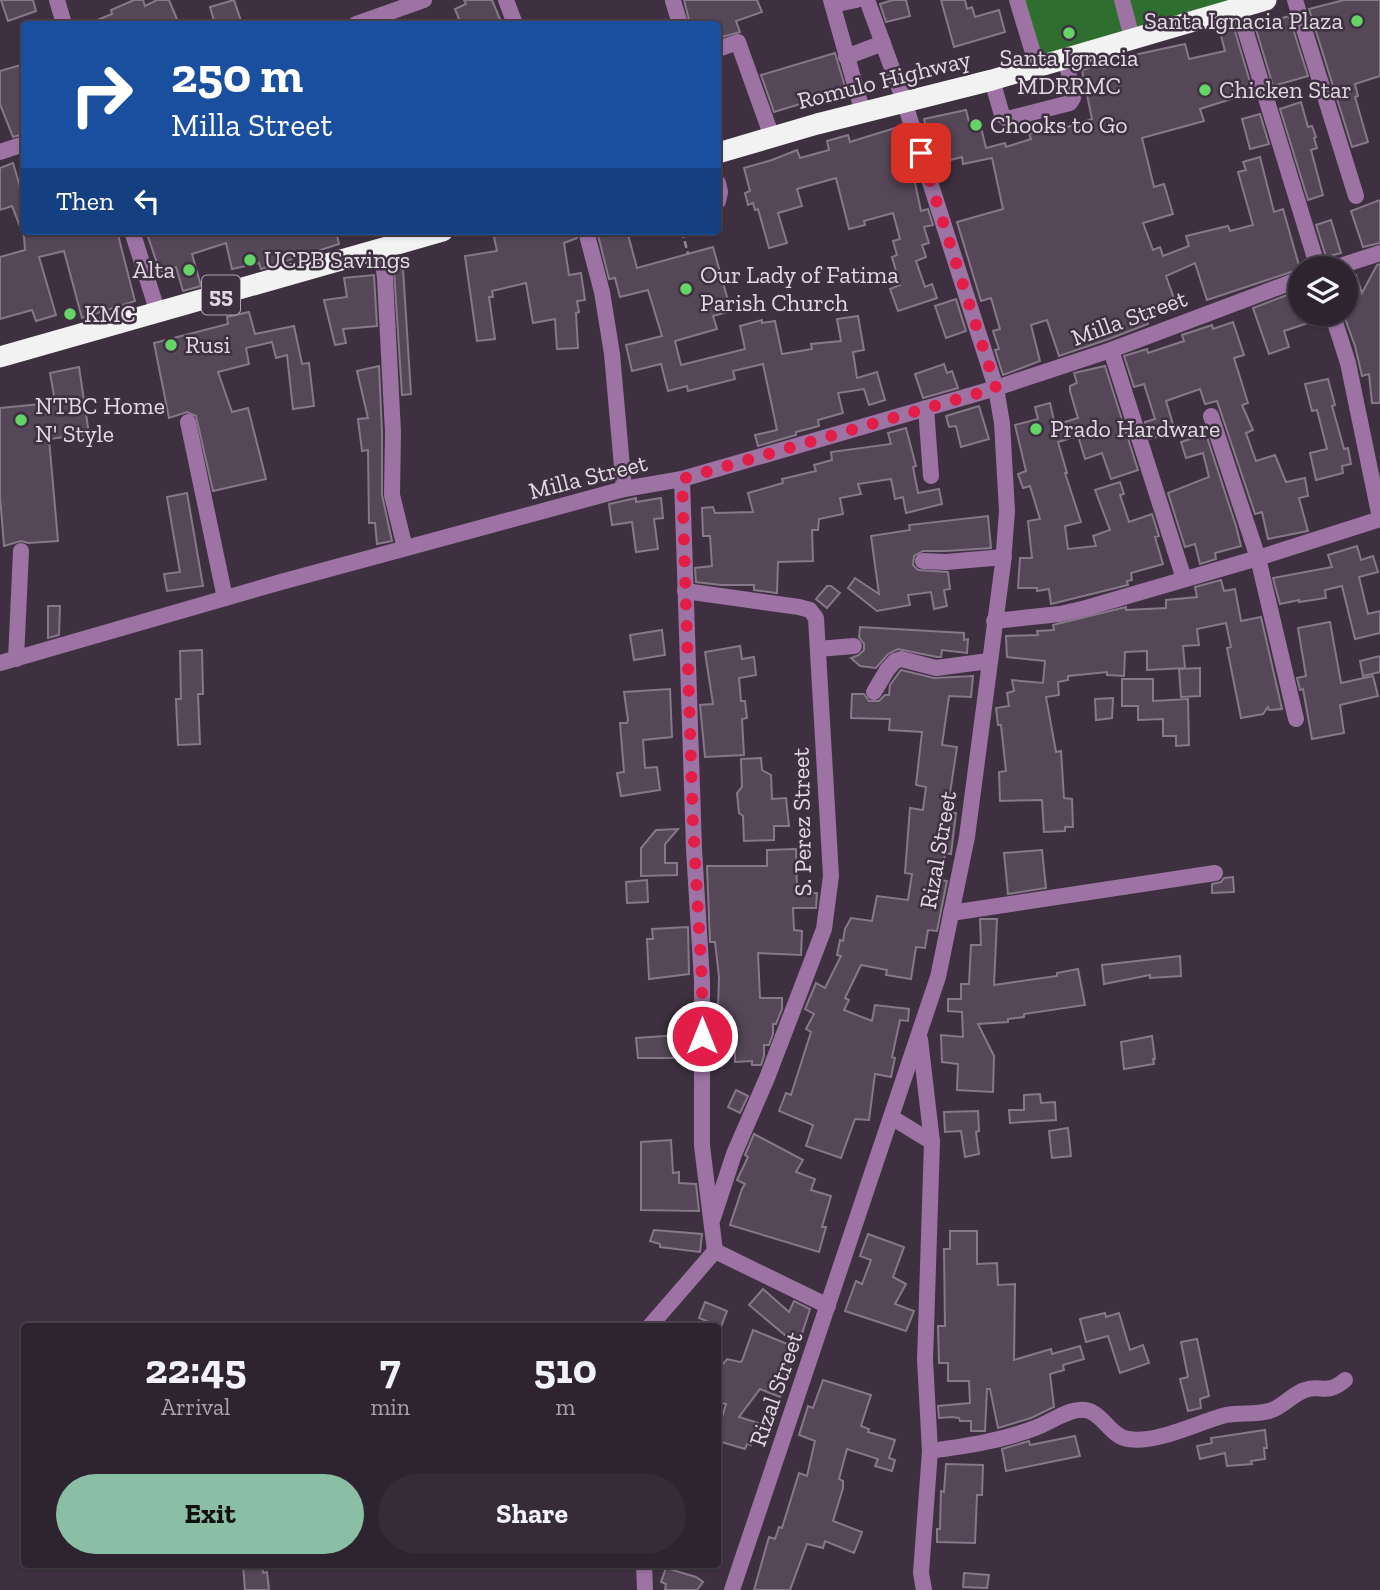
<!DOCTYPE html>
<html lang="en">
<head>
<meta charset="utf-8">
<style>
  body { margin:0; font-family:"Zilla Slab",serif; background:#362c38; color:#f1f3f6; height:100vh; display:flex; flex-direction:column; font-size:26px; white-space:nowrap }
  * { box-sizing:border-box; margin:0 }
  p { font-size:23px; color:#a7a4ab }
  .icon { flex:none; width:38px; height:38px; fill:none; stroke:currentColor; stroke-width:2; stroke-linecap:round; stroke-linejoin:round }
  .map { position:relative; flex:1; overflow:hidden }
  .side { position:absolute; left:21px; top:1323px; width:700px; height:245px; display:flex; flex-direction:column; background:#2e2430; border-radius:7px; box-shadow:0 2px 5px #0004,0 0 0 2px #49414c }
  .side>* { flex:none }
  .hud { position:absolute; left:21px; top:21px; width:700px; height:214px; border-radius:7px; box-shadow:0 2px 5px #0004,0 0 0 2px #49414c; background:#1a4fa0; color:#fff; overflow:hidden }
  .tools { position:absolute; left:1288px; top:256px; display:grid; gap:14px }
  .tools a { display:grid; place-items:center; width:70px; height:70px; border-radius:50%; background:#2e2430; box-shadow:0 2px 5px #0004,0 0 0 2px #49414c; font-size:35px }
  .pin { position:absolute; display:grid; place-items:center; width:60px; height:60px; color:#fff; margin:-30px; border-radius:14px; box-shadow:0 4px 10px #0006 }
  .me { position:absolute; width:77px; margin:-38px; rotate:0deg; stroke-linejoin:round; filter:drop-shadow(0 0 5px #0008) }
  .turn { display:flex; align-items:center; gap:24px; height:147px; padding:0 35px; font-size:32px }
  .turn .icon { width:91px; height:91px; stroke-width:2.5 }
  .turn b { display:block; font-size:49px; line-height:60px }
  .then { display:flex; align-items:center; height:66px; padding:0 35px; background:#0003; gap:14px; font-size:26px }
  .eta { display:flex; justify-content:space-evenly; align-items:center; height:119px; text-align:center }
  .eta b { font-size:42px; font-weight:700; line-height:49px }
  .button { display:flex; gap:14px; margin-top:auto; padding:14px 35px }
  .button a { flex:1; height:80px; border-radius:42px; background:#8abfa5; color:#111; font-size:28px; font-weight:700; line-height:80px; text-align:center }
  .button a+a { background:#362c38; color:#f1f3f6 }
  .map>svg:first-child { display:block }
  .green { fill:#2e6f2f }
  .building { fill:#554658; stroke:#867789; stroke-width:2 }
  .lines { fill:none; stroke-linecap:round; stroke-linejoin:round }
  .path { stroke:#928794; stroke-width:2.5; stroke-dasharray:7 3.5; stroke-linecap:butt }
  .minor { stroke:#9c73a3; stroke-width:16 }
  .highway { stroke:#f2f2f2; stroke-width:21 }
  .route { stroke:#e11d48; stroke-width:12; stroke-dasharray:0 21.6 }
  .poi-dot { fill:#65d467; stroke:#3e3040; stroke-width:2.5 }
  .labels { text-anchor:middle; stroke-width:5; stroke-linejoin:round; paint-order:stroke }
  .shield { fill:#3e3040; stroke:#b0a6b1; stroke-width:2 }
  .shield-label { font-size:23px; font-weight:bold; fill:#e1d8e2 }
  .poi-label { font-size:24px; fill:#e1d8e2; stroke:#3e3040; text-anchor:start }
  .street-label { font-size:24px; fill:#e1d8e2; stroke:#3e3040 }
</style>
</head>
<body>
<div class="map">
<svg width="1380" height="1590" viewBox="0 0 1380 1590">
  <rect width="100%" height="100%" fill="#3e3040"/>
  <polygon class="green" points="1019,0 1234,0 1039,62"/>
  <g class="building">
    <polygon points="1,0 33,0 36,11 8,21"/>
    <polygon points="134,0 143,0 145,6 157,0 169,0 179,24 88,24 112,14 111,10"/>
    <polygon points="234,0 242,24 215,24 210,7"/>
    <polygon points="464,0 492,0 502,24 461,24 455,9 466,4"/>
    <polygon points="684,0 757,0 762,12 736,21 740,32 718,38 718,24 690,24"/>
    <polygon points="893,0 906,0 910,16 886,22 880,4"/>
    <polygon points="941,0 965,0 967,9 972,7 975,17 999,10 1005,32 954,47"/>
    <polygon points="1344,0 1380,0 1380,76 1355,84 1358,96 1355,97 1368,142 1352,147 1309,9"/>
    <polygon points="1289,16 1308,76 1273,86 1255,26"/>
    <polygon points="1234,28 1253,92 1200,109 1204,121 1142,138 1154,187 1164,184 1173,214 1143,223 1153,250 1160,247 1163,256 1189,246 1186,236 1228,226 1230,231 1253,225 1238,172 1246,170 1243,162 1260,157 1274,212 1283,209 1300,269 1207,300 1195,263 1166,276 1176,304 1145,315 1148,324 1109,339 1059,356 1047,320 1031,325 1040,361 1003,375 995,350 999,349 993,331 1000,329 991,298 981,301 957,222 1003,209 992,158 963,164 962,157 935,164 924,119 966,110 969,122 979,119 986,148 1005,143 1006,147 1031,139 1029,134 1048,129 1049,133 1092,119 1082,70 1101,65 1102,68 1130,61 1129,56 1185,44 1189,59 1225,51 1220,32"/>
    <polygon points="835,53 846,90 774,112 761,75"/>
    <polygon points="24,64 24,123 20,124 23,134 13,137 0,104 0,71"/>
    <polygon points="1301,102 1308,127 1312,126 1316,137 1314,138 1317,148 1311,150 1323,195 1308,200 1280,109"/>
    <polygon points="1260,114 1269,144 1250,149 1242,119"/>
    <polygon points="898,127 907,165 911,164 921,211 928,209 933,225 924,227 929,243 922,245 926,257 916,261 925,287 932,284 937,298 898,311 890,289 900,285 892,257 897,255 893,241 900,239 893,213 864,221 865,225 849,229 836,178 797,189 802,206 778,213 787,243 769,248 758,209 755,210 753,203 748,205 745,193 750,191 744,168 772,160 797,150 800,158 829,150 827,141 848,135 850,142"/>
    <polygon points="13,163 24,200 24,231 117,231 135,301 82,318 64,251 39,257 56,315 36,321 32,310 0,319 0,257 25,250 24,237 12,206 0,210 0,168"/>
    <polygon points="1380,200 1380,243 1363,247 1351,211"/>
    <polygon points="1331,220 1341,253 1326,257 1316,225"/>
    <polygon points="146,231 256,231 256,233 265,231 336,231 339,244 261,269 259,263 232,269 226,243 192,254 201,286 183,291 176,267 160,272"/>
    <polygon points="516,231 576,231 577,238 564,243 569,275 581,273 585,300 577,301 579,312 576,313 578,348 557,349 555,319 533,323 526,283 492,291 493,297 489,297 495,339 477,341 465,256 497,251 494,237"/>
    <polygon points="597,231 627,231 637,268 713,247 731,311 713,316 717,329 675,341 681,365 745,349 740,326 762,320 762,323 775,321 782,354 812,349 811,344 841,341 837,319 858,316 864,350 853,352 857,378 877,372 885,400 869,405 864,389 838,393 843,413 818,420 819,426 796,432 796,435 758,446 755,435 777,430 763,364 733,371 735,379 688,391 687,386 668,391 661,364 632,371 626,345 662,336 648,290 620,297 615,278 609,279"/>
    <polygon points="1380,264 1380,403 1372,403 1369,374 1362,376 1355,346 1343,313 1346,313 1346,279 1356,275 1362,293 1377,265"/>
    <polygon points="403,269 411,394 402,395 394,270"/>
    <polygon points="374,275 377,326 343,329 346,343 335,345 324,300 347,297 344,278"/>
    <polygon points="1300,290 1300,313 1322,313 1323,318 1284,331 1289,347 1269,354 1253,308"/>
    <polygon points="956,299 966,331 946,338 935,306"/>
    <polygon points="249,312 255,334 294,326 302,364 309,363 314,406 293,409 287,355 276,358 272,342 246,348 249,364 218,372 232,412 248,408 266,479 213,491 196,416 187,412 169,418 154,343 228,324 227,317"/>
    <polygon points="1233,322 1244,355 1234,358 1248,403 1242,405 1253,430 1246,433 1256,461 1275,455 1286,482 1305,478 1308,496 1299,498 1308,531 1268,539 1262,512 1255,514 1217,401 1205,404 1200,389 1166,401 1175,431 1150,439 1145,422 1155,419 1144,384 1134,387 1124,356 1147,349 1148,353 1184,341 1182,335 1212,325 1213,329"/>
    <polygon points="944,364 947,373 952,371 958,388 923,398 915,374"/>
    <polygon points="379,366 382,432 382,495 392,541 377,544 375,523 369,523 368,450 362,451 358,419 368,418 357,371"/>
    <polygon points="1105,366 1138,470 1111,479 1102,453 1085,459 1078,436 1058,442 1067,473 1065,473 1081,522 1065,526 1068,549 1096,546 1093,536 1110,530 1095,490 1120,482 1124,494 1120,495 1129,522 1152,514 1159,536 1155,537 1163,564 1131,573 1132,580 1127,581 1128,585 1051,604 1049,589 1037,591 1037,588 1018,588 1020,558 1032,558 1028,521 1040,519 1030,486 1023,488 1018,474 1026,471 1015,425 1038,419 1035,407 1050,403 1055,425 1078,418 1070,391 1070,386 1077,383 1074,373"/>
    <polygon points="79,367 89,434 49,439 58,541 28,543 21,541 4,546 0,496 0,408 51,403 51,401 55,401 50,373"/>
    <polygon points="1328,379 1335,405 1332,406 1344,449 1348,448 1351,464 1342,466 1343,473 1316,480 1310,453 1327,449 1317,410 1312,411 1305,384"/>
    <polygon points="979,406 989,439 961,447 956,426 949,427 946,416"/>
    <polygon points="906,428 916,466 913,467 918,493 939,489 942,504 906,513 903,497 895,499 891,479 858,484 861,494 840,498 843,514 819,519 818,530 812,530 813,561 778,562 777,593 754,590 754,585 721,585 696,582 695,568 712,566 710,536 703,536 702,508 713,507 715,513 753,512 748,493 783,483 782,479 816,471 814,465 832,460 831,452 891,444 888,433"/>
    <polygon points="1206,434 1236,526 1241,546 1215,553 1216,559 1200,564 1195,544 1185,547 1168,493 1209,477 1203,453 1186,458 1181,442"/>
    <polygon points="187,493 203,586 167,591 164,574 180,572 167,497"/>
    <polygon points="636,498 636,502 661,498 663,518 654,519 658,549 636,552 632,522 612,525 609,504"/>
    <polygon points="988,516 991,548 946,551 923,551 914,556 913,565 918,570 948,572 950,589 944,590 947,606 934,609 931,592 908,595 910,605 877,611 848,588 855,578 879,594 871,536 910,530 909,525"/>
    <polygon points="1357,546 1361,560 1373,556 1378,572 1359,577 1368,614 1380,611 1380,633 1355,639 1342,586 1325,590 1326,598 1299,602 1299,600 1280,604 1273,578 1332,567 1328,555"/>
    <polygon points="1221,580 1224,591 1235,589 1241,621 1261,617 1282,709 1269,710 1268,707 1263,714 1241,718 1227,648 1231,647 1226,623 1197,629 1199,645 1183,646 1185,668 1147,670 1147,651 1125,652 1124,676 1107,675 1107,672 1068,676 1068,680 1058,682 1059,695 1046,697 1056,752 1061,751 1064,798 1072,799 1073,827 1065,827 1065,831 1044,832 1042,800 1000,801 999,772 1006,771 1001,725 998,725 996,708 1009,706 1007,693 1014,691 1012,680 1043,683 1045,661 1007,657 1006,636 1038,635 1037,631 1054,630 1053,625 1126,607 1126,610 1166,608 1166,600 1197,597 1195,587"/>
    <polygon points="827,586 831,586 840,593 827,608 816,599"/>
    <polygon points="48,606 60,606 59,635 48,638"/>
    <polygon points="1330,622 1341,683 1373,676 1378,696 1340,705 1344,733 1312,739 1303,689 1300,690 1297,678 1306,676 1298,628"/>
    <polygon points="860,627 964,633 964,640 968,639 967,653 942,650 941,657 937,657 898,649 888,654 876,668 860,666 851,658 859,655 864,650 864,644 859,637"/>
    <polygon points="662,630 665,655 634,660 630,635"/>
    <polygon points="740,646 742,659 754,657 756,675 739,678 741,701 745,701 747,718 742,719 744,755 705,757 700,705 713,704 705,652"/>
    <polygon points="202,650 203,694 198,694 200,744 178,745 176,699 181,699 180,651"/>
    <polygon points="1380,656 1380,672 1363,676 1360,661"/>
    <polygon points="1200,668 1200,696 1181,697 1179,669"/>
    <polygon points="901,670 934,678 973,676 971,697 949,696 942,745 957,747 947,813 956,813 951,854 945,853 941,880 947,881 937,931 928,930 925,948 916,947 911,979 886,975 887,970 861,965 845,998 849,1000 844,1010 872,1021 875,1005 909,1009 908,1021 900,1020 892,1057 895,1058 891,1077 875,1074 869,1120 855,1119 841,1158 806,1146 813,1125 779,1111 786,1093 791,1095 811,1032 806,1029 814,1014 805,1009 816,983 825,988 841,956 837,955 840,940 843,941 845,929 851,918 872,921 877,896 908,900 912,874 905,873 910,808 923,810 926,787 916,785 922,732 889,730 890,719 851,718 852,694 864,694 869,701 879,701 885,695 889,695 890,685"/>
    <polygon points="1122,679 1153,679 1153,701 1188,699 1189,745 1176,746 1176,736 1163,736 1163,719 1138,720 1138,706 1122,706"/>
    <polygon points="670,689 672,737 643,740 645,768 657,767 660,790 621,796 617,773 624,772 620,723 627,723 628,720 624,692"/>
    <polygon points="1113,698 1112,718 1096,720 1095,699"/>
    <polygon points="761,758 762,770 771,775 772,799 786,798 789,826 774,826 774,840 744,841 743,816 739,813 737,793 742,787 741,759"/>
    <polygon points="678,829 665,844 665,863 677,863 677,875 641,876 641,848 656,830"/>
    <polygon points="796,849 797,893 817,893 816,908 793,908 794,930 802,931 801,955 758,953 760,998 782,998 782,1009 776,1024 773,1024 773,1034 769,1045 764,1045 764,1056 761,1065 752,1065 752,1061 735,1062 735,1052 721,1052 718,1008 719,977 715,942 710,942 707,866 767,866 767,850"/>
    <polygon points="1042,850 1046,888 1008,894 1004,853"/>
    <polygon points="1233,877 1234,892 1212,893 1212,884 1221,882 1224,878"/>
    <polygon points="647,880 648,902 627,903 626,882"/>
    <polygon points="980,919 997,919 994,985 1057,976 1057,973 1078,969 1085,1005 1024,1014 1024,1017 1008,1019 1008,1022 978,1024 994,1056 993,1092 957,1090 958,1064 942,1062 941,1035 963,1037 962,1012 948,1011 948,999 961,999 961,984 969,984 971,945 981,945"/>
    <polygon points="688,927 689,974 649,979 647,939 653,939 652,929"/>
    <polygon points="1180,956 1181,976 1150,978 1150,975 1104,984 1102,965"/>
    <polygon points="680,1035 691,1035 691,1054 681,1054 681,1058 638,1058 636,1038"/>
    <polygon points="1152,1036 1155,1059 1153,1059 1154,1064 1124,1069 1121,1042"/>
    <polygon points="736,1090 748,1096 740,1113 728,1107"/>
    <polygon points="1040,1094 1041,1103 1055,1102 1056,1120 1010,1123 1009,1110 1024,1110 1024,1095"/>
    <polygon points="978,1111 979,1131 976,1132 979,1154 965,1157 961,1131 945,1132 944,1112"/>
    <polygon points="1068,1128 1071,1156 1052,1158 1049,1131"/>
    <polygon points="754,1134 803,1160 796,1172 815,1179 811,1190 831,1196 822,1227 826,1227 819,1252 730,1225 742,1189 745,1184 737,1180 748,1157 745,1155"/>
    <polygon points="671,1140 673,1173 679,1172 679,1183 696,1184 699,1211 641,1210 641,1142"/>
    <polygon points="654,1230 702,1234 700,1252 660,1247 660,1244 650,1241"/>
    <polygon points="950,1231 977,1231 977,1264 997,1263 998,1285 1015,1284 1014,1360 1051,1349 1052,1354 1080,1346 1084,1359 1063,1365 1064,1370 1050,1374 1054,1407 1031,1418 998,1428 990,1389 987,1389 985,1431 971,1431 971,1421 960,1421 959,1418 952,1417 939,1418 938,1406 970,1403 969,1381 948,1381 948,1363 939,1363 938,1326 945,1326 944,1249 950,1249"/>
    <polygon points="868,1234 904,1247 893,1277 906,1284 895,1304 914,1311 906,1331 845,1311 856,1281 862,1284 871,1260 860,1256"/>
    <polygon points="763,1289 789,1312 794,1301 810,1309 798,1346 749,1305"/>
    <polygon points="705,1302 727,1311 721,1327 699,1318"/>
    <polygon points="1105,1313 1106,1317 1119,1313 1130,1350 1143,1345 1149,1363 1120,1373 1108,1336 1086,1342 1080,1319"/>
    <polygon points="753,1330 797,1348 780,1397 760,1389 739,1417 758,1423 751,1445 747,1444 745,1449 718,1441 718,1431 726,1404 718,1402 718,1370 727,1359 740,1362 742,1361"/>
    <polygon points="1197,1339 1209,1396 1200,1399 1201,1408 1188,1411 1180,1379 1188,1377 1181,1342"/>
    <polygon points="823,1380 871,1395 861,1426 869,1429 868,1432 895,1440 889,1458 895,1460 892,1471 875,1466 878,1459 847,1449 839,1479 843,1481 843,1488 833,1521 862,1532 854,1553 825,1541 823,1548 807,1544 790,1590 754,1590 769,1537 775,1539 779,1527 782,1528 799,1473 807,1476 815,1441 799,1435 808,1406 813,1408"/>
    <polygon points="1265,1430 1267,1448 1264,1448 1265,1459 1251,1461 1252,1464 1227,1466 1225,1453 1200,1459 1197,1446 1212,1443 1211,1438"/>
    <polygon points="1075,1436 1080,1456 1006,1471 1002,1449 1029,1441 1030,1445"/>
    <polygon points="946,1464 983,1465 982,1495 977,1495 975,1543 937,1542 937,1529 940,1529 941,1491 944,1492"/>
    <polygon points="243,1564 262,1564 263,1573 267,1572 269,1590 245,1590"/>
    <polygon points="666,1568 696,1577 703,1582 697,1590 665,1590 666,1584 661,1582"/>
    <polygon points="964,1573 989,1575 987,1588 963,1587"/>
  </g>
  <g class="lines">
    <polyline class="path" points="682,231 688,254"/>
    <g class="minor">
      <polyline points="57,0 64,24"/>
      <polyline points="506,0 515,24"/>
      <polyline points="831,0 863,113"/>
      <polyline points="835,0 842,3 856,0"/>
      <polyline points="1017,0 1037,66"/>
      <polyline points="1122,0 1132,38"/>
      <polyline points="1236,0 1318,268"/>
      <polyline points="1295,0 1356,196"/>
      <polyline points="673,1 680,24"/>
      <polyline points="356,24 424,0"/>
      <polyline points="718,49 738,42 772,137"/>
      <polyline points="846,57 883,43"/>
      <polyline points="992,80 1002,115 1007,119 1070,103 1073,98 1066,57"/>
      <polyline points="0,152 24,144"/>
      <polyline points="718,183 720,192 718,201"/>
      <polyline points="132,231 158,313"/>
      <polyline points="586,231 602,292 612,354 624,489"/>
      <polyline points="381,249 385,278 393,432 392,495 405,548"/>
      <polyline points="1334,268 1380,253"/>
      <polyline points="1332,313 1348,363 1380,518"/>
      <polyline points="1111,350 1184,579"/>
      <polyline points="926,408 931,476"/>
      <polyline points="1211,416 1258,558 1296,719"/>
      <polyline points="188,422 225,598"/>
      <polyline points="682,479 694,849 702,981 702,1146 715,1251"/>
      <polyline points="923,561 946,562 1004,557"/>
      <polyline points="685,591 799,607 810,610 816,618 831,876 824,929 767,1078 734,1154 713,1218"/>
      <polyline points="994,621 1060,614 1086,608 1258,558 1380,519"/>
      <polyline points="818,649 854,646"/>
      <polyline points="16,659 21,551"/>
      <polyline points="0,663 281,582 624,489 682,479 996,388 1111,350 1300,279"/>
      <polyline points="874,692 887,670 895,661 901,659 936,668 989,661"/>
      <polyline points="951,913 1215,873"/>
      <polyline points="920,1039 932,1142"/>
      <polyline points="891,1117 932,1142 925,1360 930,1451 921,1573 924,1590"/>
      <polyline points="715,1251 828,1306"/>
      <polyline points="650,1326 715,1251"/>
      <path d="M 930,1451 C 966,1446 1001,1441 1035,1428 C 1049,1423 1065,1411 1079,1410 C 1101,1407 1108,1436 1128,1439 C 1157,1444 1198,1422 1226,1415 C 1240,1412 1255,1415 1269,1411 C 1282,1408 1292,1394 1305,1390 C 1322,1384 1326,1396 1345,1380"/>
      <polyline points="644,1564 645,1590"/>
      <polyline points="732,1590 938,977 967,837 1003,563 1007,511 1002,423 996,388 904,101 867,0"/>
    </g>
    <g class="highway">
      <polyline points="718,153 817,124 992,80 1266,0"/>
      <polyline points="0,357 443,231"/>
    </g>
  </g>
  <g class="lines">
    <polyline class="route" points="702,1036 702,981 693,824 682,479 996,388 921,153"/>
  </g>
  <g class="poi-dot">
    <circle cx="1357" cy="21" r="7"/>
    <circle cx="1069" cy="33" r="7"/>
    <circle cx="1205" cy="90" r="7"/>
    <circle cx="976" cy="125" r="7"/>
    <circle cx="250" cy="260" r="7"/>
    <circle cx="189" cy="270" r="7"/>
    <circle cx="686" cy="289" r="7"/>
    <circle cx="70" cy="314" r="7"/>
    <circle cx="171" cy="345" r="7"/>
    <circle cx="21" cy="420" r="7"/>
    <circle cx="1036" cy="429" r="7"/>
  </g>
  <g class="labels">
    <rect class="shield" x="202" y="275.5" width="38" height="39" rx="5"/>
    <g class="shield-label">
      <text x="221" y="303">55</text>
    </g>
    <g class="poi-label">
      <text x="1343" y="29" text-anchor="end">Santa Ignacia Plaza</text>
      <text x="1069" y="66" text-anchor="middle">Santa Ignacia<tspan x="1069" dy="28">MDRRMC</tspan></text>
      <text x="1219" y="98">Chicken Star</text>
      <text x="990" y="133">Chooks to Go</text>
      <text x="264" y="268">UCPB Savings</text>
      <text x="175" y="278" text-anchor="end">Alta</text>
      <text x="700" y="283">Our Lady of Fatima<tspan x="700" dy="28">Parish Church</tspan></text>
      <text x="84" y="322">KMC</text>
      <text x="185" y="353">Rusi</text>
      <text x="35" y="414">NTBC Home<tspan x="35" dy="28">N' Style</tspan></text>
      <text x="1050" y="437">Prado Hardware</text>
    </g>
    <g class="street-label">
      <text transform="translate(884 80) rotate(-14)" y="8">Romulo Highway</text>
      <text transform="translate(1129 318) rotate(-20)" y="8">Milla Street</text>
      <text transform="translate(588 477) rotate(-14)" y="8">Milla Street</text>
      <text transform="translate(802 822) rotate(-91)" y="8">S. Perez Street</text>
      <text transform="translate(938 850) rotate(-80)" y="8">Rizal Street</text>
      <text transform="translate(776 1389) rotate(-71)" y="8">Rizal Street</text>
    </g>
  </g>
</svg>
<div class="tools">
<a><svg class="icon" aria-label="layers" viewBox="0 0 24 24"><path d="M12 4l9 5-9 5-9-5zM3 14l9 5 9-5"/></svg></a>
</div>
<div class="pin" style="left:921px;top:153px;background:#d93025"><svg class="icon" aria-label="arrive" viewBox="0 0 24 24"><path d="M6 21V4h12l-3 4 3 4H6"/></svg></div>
<svg class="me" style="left:702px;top:1036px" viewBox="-20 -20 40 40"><circle r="17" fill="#e11d48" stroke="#fff" stroke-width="3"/><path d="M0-11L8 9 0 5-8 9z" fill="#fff"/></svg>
<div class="hud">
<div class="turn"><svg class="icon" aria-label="right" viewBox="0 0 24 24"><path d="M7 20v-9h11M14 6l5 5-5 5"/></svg><div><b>250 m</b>Milla Street</div></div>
<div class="then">Then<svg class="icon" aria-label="left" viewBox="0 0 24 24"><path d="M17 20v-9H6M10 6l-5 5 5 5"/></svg></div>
</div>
<section class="side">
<div class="eta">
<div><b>22:45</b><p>Arrival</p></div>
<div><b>7</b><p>min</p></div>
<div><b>510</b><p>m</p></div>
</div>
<div class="button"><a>Exit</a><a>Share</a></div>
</section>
</div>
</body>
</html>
